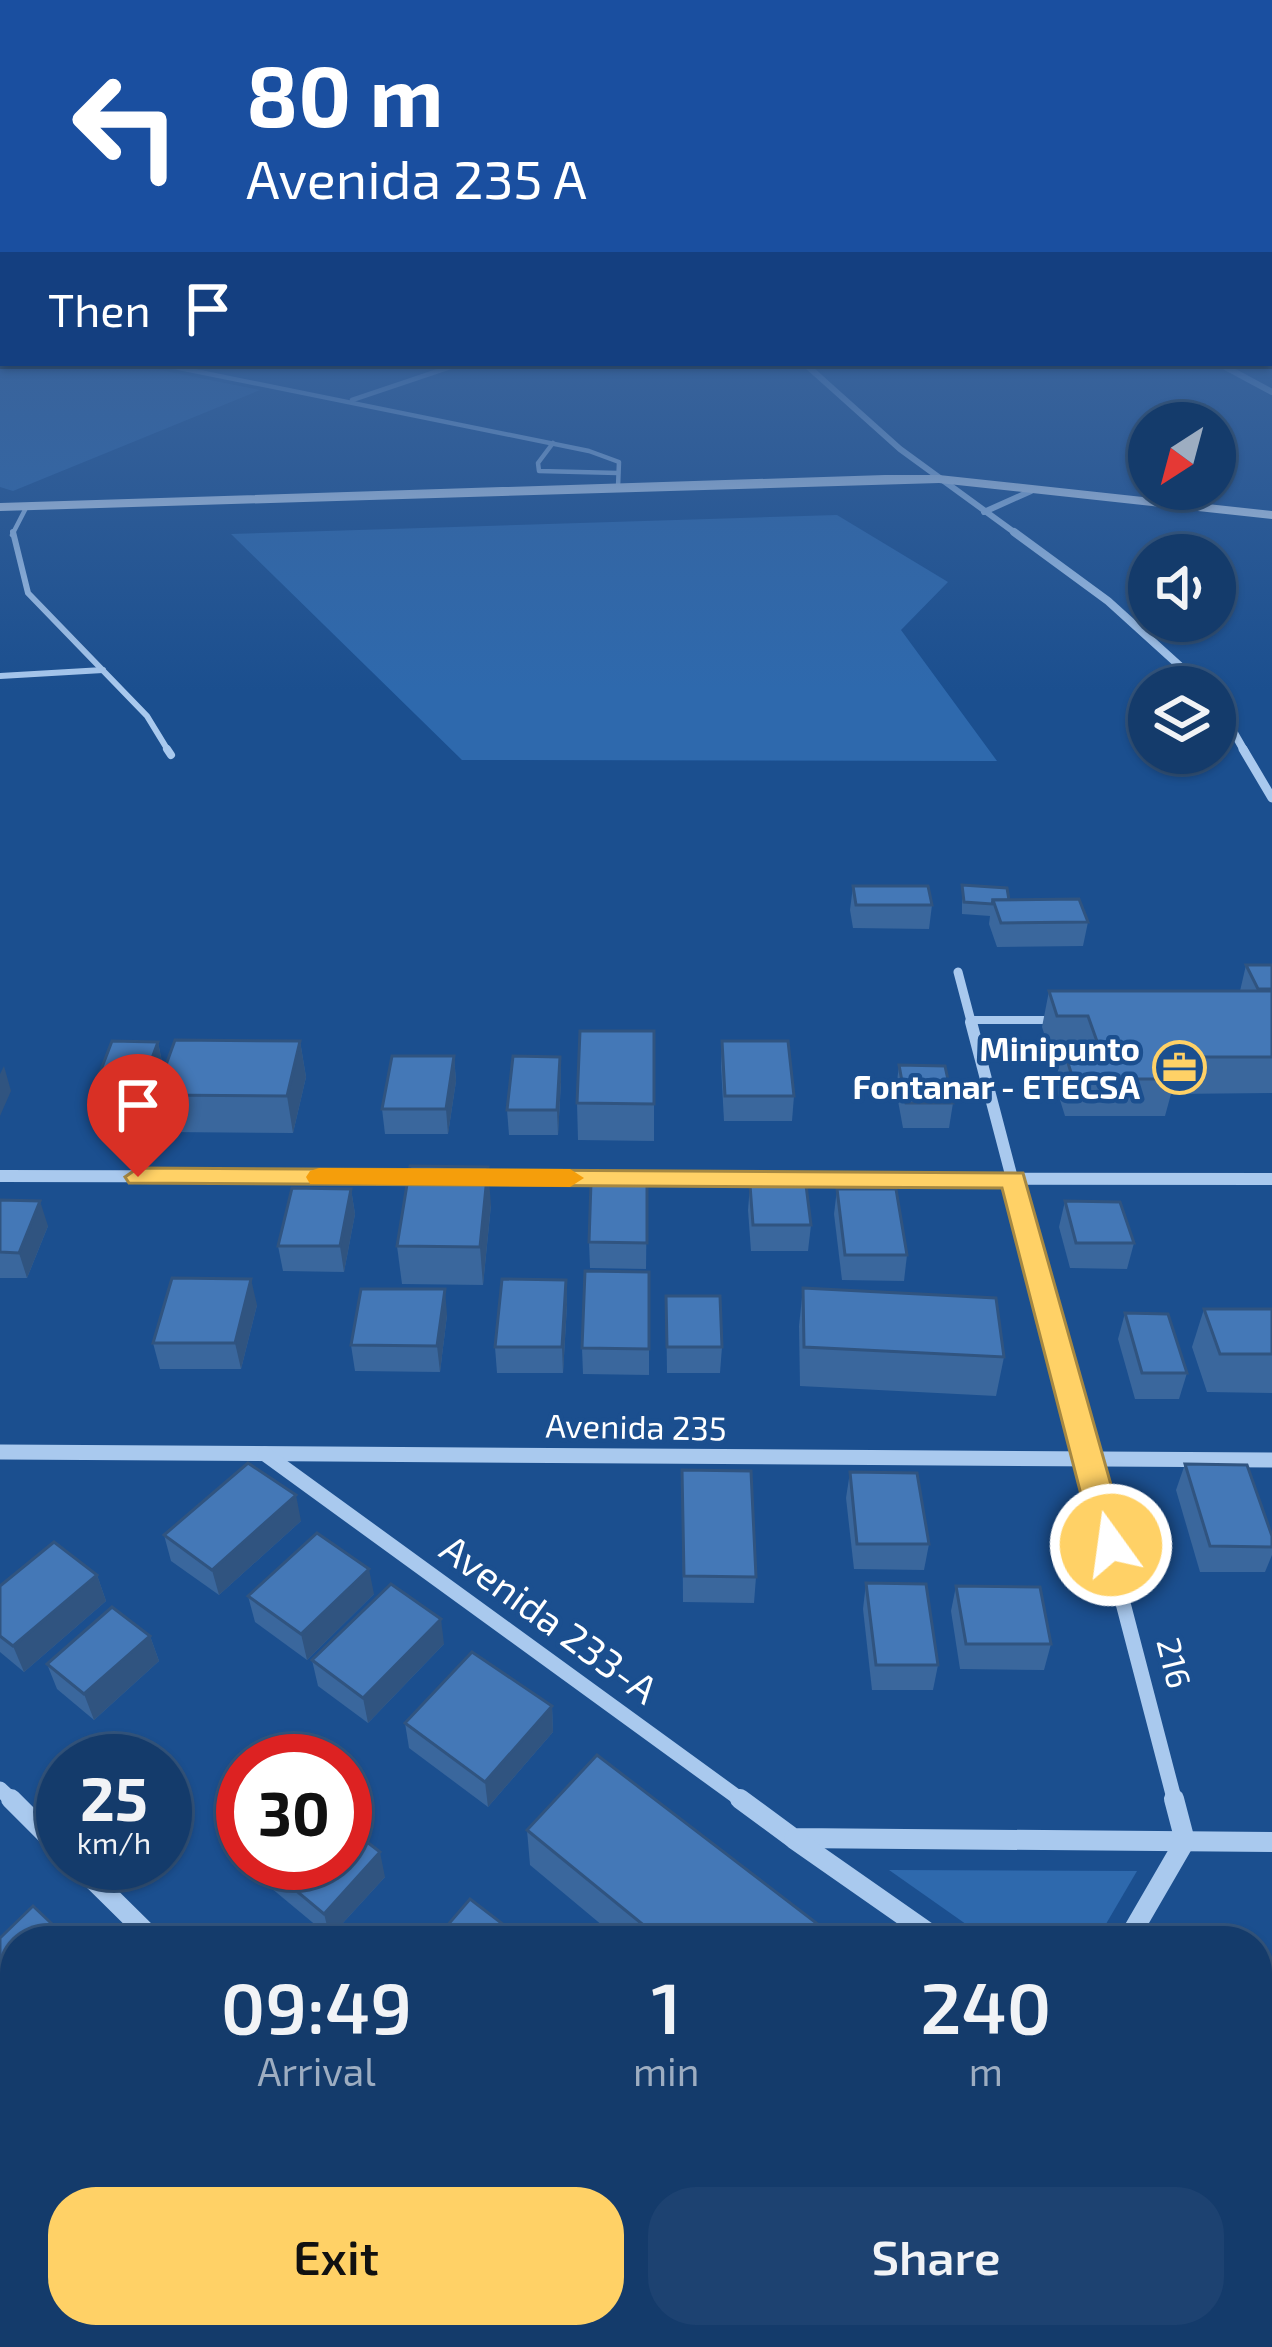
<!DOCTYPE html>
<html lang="en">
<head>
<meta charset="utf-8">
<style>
  body { margin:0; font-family:"Exo 2",sans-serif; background:#1d4271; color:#f1f3f6; height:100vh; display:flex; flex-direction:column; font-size:45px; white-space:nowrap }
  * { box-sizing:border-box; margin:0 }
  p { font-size:39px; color:#9dadc1 }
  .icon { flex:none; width:66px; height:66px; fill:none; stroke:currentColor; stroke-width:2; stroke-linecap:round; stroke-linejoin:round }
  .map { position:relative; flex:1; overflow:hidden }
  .side { position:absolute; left:0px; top:1926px; width:1272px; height:423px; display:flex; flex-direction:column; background:#143b6b; border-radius:48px 48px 0 0; box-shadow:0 3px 9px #0004,0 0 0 3px #33557e }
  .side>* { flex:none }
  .hud { position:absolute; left:0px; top:0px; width:1272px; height:366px; box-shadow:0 3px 9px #0004,0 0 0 3px #33557e; background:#1a4fa0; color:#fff; overflow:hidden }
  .needle { width:78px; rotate:216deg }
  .fabs { position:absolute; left:1128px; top:402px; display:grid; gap:24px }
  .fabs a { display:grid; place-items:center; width:108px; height:108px; border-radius:50%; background:#143b6b; box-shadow:0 3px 9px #0004,0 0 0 3px #33557e; font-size:60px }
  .speed { position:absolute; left:36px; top:1734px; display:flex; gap:24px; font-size:60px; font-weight:700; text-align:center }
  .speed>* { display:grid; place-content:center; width:156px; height:156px; border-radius:50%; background:#143b6b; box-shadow:0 3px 9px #0004,0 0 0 3px #33557e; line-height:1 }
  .speed small { font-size:30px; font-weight:400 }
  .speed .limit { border:18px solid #d22; background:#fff; color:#111 }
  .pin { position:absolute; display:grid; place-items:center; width:102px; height:102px; color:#fff; margin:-123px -51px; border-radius:50% 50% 50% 0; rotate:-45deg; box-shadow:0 0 12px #0007 }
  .pin .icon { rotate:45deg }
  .me { position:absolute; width:132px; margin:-66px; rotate:346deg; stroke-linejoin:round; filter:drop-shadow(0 0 9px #0008) }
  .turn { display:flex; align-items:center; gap:42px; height:252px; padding:0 48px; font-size:54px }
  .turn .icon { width:156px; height:156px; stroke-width:2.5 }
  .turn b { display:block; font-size:84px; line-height:102px }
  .then { display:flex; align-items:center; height:114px; padding:0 48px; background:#0003; gap:24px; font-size:45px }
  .eta { display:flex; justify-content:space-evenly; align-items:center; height:204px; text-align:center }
  .eta b { font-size:72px; font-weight:600; line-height:84px }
  .cta { display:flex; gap:24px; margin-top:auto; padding:24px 48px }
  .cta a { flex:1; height:138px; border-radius:48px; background:#ffd166; color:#111; font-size:48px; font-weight:600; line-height:138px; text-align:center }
  .cta a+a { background:#1d4271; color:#f1f3f6 }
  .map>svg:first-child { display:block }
  .green { fill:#2e69ad }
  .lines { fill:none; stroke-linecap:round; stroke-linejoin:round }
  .lane-far2 { stroke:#a9c9ee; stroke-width:4.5 }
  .lane-far1 { stroke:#a9c9ee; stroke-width:6 }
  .lane { stroke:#a9c9ee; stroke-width:8 }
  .street-far5 { stroke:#a9c9ee; stroke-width:6 }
  .street-far4 { stroke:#a9c9ee; stroke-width:8 }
  .street-far3 { stroke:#a9c9ee; stroke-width:9 }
  .street-far2 { stroke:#a9c9ee; stroke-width:12 }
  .street-far1 { stroke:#a9c9ee; stroke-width:15 }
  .street { stroke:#a9c9ee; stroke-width:20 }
  .secondary { fill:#d6e6fa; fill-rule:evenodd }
  .wall { fill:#3a679d }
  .shaded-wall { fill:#305480 }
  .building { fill:#4478b7; stroke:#305480; stroke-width:3 }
  .route { fill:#ffd166; stroke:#a68842; stroke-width:3 }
  .slow { fill:#f59e0b }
  .labels { text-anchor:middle; stroke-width:9; stroke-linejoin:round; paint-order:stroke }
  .poi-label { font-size:33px; font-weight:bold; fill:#fff; stroke:#1b4f8f; text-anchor:end }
  .street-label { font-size:33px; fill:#fff; stroke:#1b4f8f }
  .near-street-label { font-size:39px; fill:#fff; stroke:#1b4f8f }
</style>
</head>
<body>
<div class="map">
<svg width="1272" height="2347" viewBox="0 0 1272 2347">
  <rect width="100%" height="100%" fill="#1b4f8f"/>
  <g class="green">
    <polygon points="0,361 125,363 260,390 13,491 0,487"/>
    <polygon points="837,515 948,582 901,630 997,761 462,760 231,534"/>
    <polygon points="889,1870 1137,1871 1096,1941 990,1941"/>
  </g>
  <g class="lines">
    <g class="lane-far2">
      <polyline points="155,363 589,451 619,462 618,487"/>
      <polyline points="352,400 462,363"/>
      <polyline points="553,443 538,463 539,471 618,473"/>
      <polyline points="12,535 27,506"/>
    </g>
    <g class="lane-far1">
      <polyline points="13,532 28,593 147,716 169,752"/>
      <polyline points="0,676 103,670"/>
    </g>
    <g class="lane">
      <polyline points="167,749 171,755"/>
      <polyline points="970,1020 1053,1020"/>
    </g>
    <g class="street-far5">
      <polyline points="804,363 900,449 1018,535"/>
      <polyline points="1218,363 1272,392"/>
      <polyline points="984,512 1031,491"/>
    </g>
    <g class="street-far4">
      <polyline points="1014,532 1108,601 1203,687"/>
      <polyline points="1215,700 1245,752"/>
    </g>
    <g class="street-far3">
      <polyline points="1243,749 1272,798"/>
      <polyline points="958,972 972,1025"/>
    </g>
    <g class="street-far2">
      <polyline points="971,1022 1062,1369"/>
      <polyline points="0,1176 419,1177"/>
      <polyline points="475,1178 1272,1179"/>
    </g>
    <g class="street-far1">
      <polyline points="1061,1366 1175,1802"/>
      <polyline points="0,1452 1272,1460"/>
      <polyline points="265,1454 744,1802"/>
      <polyline points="0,1789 14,1802"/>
    </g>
    <g class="street">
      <polyline points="11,1799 63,1851"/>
      <polyline points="740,1799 793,1838 1272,1842"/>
      <polyline points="794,1839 940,1941"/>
      <polyline points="76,1863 155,1941"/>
      <polyline points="1127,1941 1185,1841 1174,1799"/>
      <polyline points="557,2334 570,2347"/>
      <polyline points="889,2347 897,2334"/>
    </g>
    <polygon class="secondary" points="885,475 939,475 1272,511 1272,519 939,483 0,511 0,503"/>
  </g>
  <g class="wall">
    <polygon points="962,885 1088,922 1083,946 997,947 989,924 990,916 962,914"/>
    <polygon points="853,886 932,905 929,929 853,928 850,910"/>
    <polygon points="1246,965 1272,965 1272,1093 1171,1094 1165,1116 1065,1116 1055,1084 1062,1052 1050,1052 1042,1027 1049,991 1240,991"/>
    <polygon points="654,1031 654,1141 578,1140 577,1103"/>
    <polygon points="300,1041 306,1077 293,1133 164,1132 155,1095"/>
    <polygon points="722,1041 794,1096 792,1121 724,1121 721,1066"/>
    <polygon points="158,1042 163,1067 144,1122 98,1121 91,1096"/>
    <polygon points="454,1056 456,1081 448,1134 385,1134 382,1109"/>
    <polygon points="560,1057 561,1082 558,1135 509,1135 507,1110"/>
    <polygon points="899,1065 953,1103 949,1128 903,1128 896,1090"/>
    <polygon points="647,1182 646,1269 590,1268 589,1242"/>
    <polygon points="750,1185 811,1225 808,1251 751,1251 748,1210"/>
    <polygon points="351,1189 355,1214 344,1272 283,1271 278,1246"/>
    <polygon points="837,1189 907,1255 904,1281 842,1280 834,1214"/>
    <polygon points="0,1200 48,1226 27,1278 0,1278"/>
    <polygon points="1065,1201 1134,1243 1127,1269 1070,1268 1059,1227"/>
    <polygon points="491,1205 483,1285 402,1284 397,1246"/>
    <polygon points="649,1272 649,1375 583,1374 582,1348"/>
    <polygon points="566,1280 567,1305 563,1373 497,1373 495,1347"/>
    <polygon points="803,1288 1004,1357 996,1396 800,1386 799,1326"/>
    <polygon points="666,1296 722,1347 720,1373 667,1373"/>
    <polygon points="257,1305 241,1369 160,1369 153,1343"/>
    <polygon points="1204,1309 1272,1309 1272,1393 1207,1392 1192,1347"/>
    <polygon points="1125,1313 1187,1373 1179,1399 1135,1399 1118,1339"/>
    <polygon points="447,1315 440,1372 355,1371 351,1345"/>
    <polygon points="1185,1464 1272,1536 1272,1555 1265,1572 1200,1572 1176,1490"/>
    <polygon points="682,1470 756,1577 754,1603 683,1602"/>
    <polygon points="850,1472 929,1544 924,1570 854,1569 846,1498"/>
    <polygon points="301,1521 219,1595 171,1561 164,1535"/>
    <polygon points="97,1575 106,1601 24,1672 0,1652 0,1586"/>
    <polygon points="866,1583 938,1665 933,1690 872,1690 863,1609"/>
    <polygon points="956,1586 1051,1644 1044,1670 960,1669 951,1611"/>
    <polygon points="374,1594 307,1660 255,1622 248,1596"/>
    <polygon points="150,1636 159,1661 94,1720 57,1689 47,1664"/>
    <polygon points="444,1644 368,1723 318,1686 312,1660"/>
    <polygon points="552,1706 553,1732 488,1807 409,1748 405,1723"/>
    <polygon points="527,1830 831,1941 621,1941 530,1865"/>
    <polygon points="250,1863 345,1863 385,1877 330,1937 253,1873"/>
    <polygon points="0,1938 15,1941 15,2026 0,2011"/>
    <polygon points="15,2060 15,2169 0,2154 0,2076"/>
    <polygon points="127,2334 248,2334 238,2347 139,2347"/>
    <polygon points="294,2334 480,2334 491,2347 307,2347"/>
  </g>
  <g class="shaded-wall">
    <polygon points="300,1041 306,1077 293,1133 287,1096"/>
    <polygon points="158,1042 163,1067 144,1122 138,1096"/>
    <polygon points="454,1056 456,1081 448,1134 446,1109"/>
    <polygon points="560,1057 561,1082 558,1135 557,1110"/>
    <polygon points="4,1066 11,1091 0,1116 0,1074"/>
    <polygon points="488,1167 491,1205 483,1285 480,1247"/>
    <polygon points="351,1189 355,1214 344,1272 340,1246"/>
    <polygon points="40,1201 48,1226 27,1278 19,1253"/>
    <polygon points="251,1279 257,1305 241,1369 235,1343"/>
    <polygon points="566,1280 567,1305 563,1373 562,1347"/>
    <polygon points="445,1289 447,1315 440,1372 437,1346"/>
    <polygon points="296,1495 301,1521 219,1595 212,1570"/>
    <polygon points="369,1569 374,1594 307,1660 301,1634"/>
    <polygon points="97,1575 106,1601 24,1672 13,1646"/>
    <polygon points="441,1619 444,1644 368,1723 363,1698"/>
    <polygon points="150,1636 159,1661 94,1720 84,1694"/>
    <polygon points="552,1706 553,1732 488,1807 485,1782"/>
    <polygon points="380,1852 385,1877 330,1937 324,1914"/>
    <polygon points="213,2334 248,2334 238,2347 203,2347"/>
  </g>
  <g class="building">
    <polygon points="962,885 1007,888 1009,900 993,900 992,904 964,902"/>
    <polygon points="853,886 928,886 932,905 856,905"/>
    <polygon points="1079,899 1088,922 1001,923 993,900"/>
    <polygon points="1246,965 1272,965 1272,989 1258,989"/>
    <polygon points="1049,991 1272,991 1272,1057 1166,1057 1175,1079 1073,1079 1063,1047 1099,1047 1088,1016 1057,1016"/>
    <polygon points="580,1031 654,1031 654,1104 577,1103"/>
    <polygon points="175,1040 300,1041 287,1096 155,1095"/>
    <polygon points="112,1041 158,1042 138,1096 91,1096"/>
    <polygon points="722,1041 788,1041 794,1096 725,1096"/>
    <polygon points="392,1056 454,1056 446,1109 382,1109"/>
    <polygon points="513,1056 560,1057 557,1110 507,1110"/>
    <polygon points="899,1065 945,1066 953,1103 906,1103"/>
    <polygon points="410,1166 488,1167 480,1247 397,1246"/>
    <polygon points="591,1182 647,1182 647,1243 589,1242"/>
    <polygon points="750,1185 806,1185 811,1225 753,1225"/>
    <polygon points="292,1188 351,1189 340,1246 278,1246"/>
    <polygon points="837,1189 896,1189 907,1255 845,1255"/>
    <polygon points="0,1200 40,1201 19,1253 0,1252"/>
    <polygon points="1065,1201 1120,1202 1134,1243 1076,1243"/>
    <polygon points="585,1271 649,1272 649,1349 582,1348"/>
    <polygon points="172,1278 251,1279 235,1343 153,1343"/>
    <polygon points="502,1279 566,1280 562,1347 495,1347"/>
    <polygon points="803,1288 996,1298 1004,1357 804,1347"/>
    <polygon points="361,1289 445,1289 437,1346 351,1345"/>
    <polygon points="666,1296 720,1296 722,1347 667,1347"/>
    <polygon points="1204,1309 1272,1309 1272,1354 1220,1354"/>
    <polygon points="1125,1313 1168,1314 1187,1373 1142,1373"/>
    <polygon points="248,1463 296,1495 212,1570 164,1535"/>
    <polygon points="1185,1464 1247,1465 1272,1536 1272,1547 1210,1546"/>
    <polygon points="682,1470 751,1471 756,1577 684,1576"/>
    <polygon points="850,1472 917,1473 929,1544 857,1544"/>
    <polygon points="317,1533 369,1569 301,1634 248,1596"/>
    <polygon points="54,1542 97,1575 13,1646 0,1636 0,1586"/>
    <polygon points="866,1583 926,1584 938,1665 876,1665"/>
    <polygon points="391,1584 441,1619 363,1698 312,1660"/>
    <polygon points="956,1586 1040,1587 1051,1644 966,1644"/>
    <polygon points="112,1607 150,1636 84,1694 47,1664"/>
    <polygon points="472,1652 552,1706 485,1782 405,1723"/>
    <polygon points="597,1755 832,1935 828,1941 663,1941 527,1830"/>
    <polygon points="345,1825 380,1852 324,1914 263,1863 345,1863"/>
    <polygon points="470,1899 525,1941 434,1941"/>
    <polygon points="33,1906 70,1941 15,1941 15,2011 0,1996 0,1938"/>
    <polygon points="15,2060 15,2160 0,2144 0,2076"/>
    <polygon points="136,2334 213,2334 203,2347 148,2347"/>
    <polygon points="310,2334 480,2334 491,2344 488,2347 323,2347"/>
  </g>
  <linearGradient id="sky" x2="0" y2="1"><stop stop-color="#0f2b4f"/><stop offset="0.52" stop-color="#39639b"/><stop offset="1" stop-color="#39639b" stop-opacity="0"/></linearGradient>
  <rect width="1272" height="690" fill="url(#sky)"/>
  <polygon class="route" points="138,1168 1023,1173 1128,1545 1123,1555 1111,1559 1099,1555 1094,1545 1002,1188 129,1183 125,1177"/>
  <polygon class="slow" points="319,1168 570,1169 584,1178 570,1187 310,1184 306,1177 310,1171"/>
  <defs>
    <symbol id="office-ring" viewBox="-11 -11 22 22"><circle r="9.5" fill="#1b4f8f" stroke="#ffd166" stroke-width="1.5"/><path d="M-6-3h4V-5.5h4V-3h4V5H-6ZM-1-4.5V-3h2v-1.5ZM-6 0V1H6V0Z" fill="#ffd166"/></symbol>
  </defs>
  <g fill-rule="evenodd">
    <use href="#office-ring" x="1150" y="1038" width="59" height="59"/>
  </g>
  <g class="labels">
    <g class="poi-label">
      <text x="1140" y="1061">Minipunto<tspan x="1140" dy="38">Fontanar - ETECSA</tspan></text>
    </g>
    <g class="street-label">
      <text transform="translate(636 1427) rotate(1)" y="12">Avenida 235</text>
      <text transform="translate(1174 1663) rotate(76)" y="12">216</text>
    </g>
    <g class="near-street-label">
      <text transform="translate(549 1619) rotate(36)" y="14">Avenida 233-A</text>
    </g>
  </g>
</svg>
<div class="fabs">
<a><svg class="needle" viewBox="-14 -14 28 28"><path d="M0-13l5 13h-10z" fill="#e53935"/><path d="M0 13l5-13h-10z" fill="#9dadc1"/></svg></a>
<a><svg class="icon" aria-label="sound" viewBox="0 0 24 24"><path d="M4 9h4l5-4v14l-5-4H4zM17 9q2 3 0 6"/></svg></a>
<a><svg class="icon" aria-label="layers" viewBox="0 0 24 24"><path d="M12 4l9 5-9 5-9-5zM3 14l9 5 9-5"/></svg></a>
</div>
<div class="speed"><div>25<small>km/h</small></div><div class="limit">30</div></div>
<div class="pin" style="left:138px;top:1177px;background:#d93025"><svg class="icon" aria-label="arrive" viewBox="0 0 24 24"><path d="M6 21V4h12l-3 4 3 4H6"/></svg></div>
<svg class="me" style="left:1111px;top:1545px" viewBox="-20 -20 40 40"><circle r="17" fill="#ffd166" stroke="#fff" stroke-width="3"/><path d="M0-11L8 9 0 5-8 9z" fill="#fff"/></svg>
<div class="hud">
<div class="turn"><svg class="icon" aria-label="left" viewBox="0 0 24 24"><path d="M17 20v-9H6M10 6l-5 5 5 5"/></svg><div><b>80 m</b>Avenida 235 A</div></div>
<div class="then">Then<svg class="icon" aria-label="arrive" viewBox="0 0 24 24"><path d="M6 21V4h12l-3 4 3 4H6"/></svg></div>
</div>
<section class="side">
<div class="eta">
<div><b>09:49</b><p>Arrival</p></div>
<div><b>1</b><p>min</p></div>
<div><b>240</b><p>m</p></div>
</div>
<div class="cta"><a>Exit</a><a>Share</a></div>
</section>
</div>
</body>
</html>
